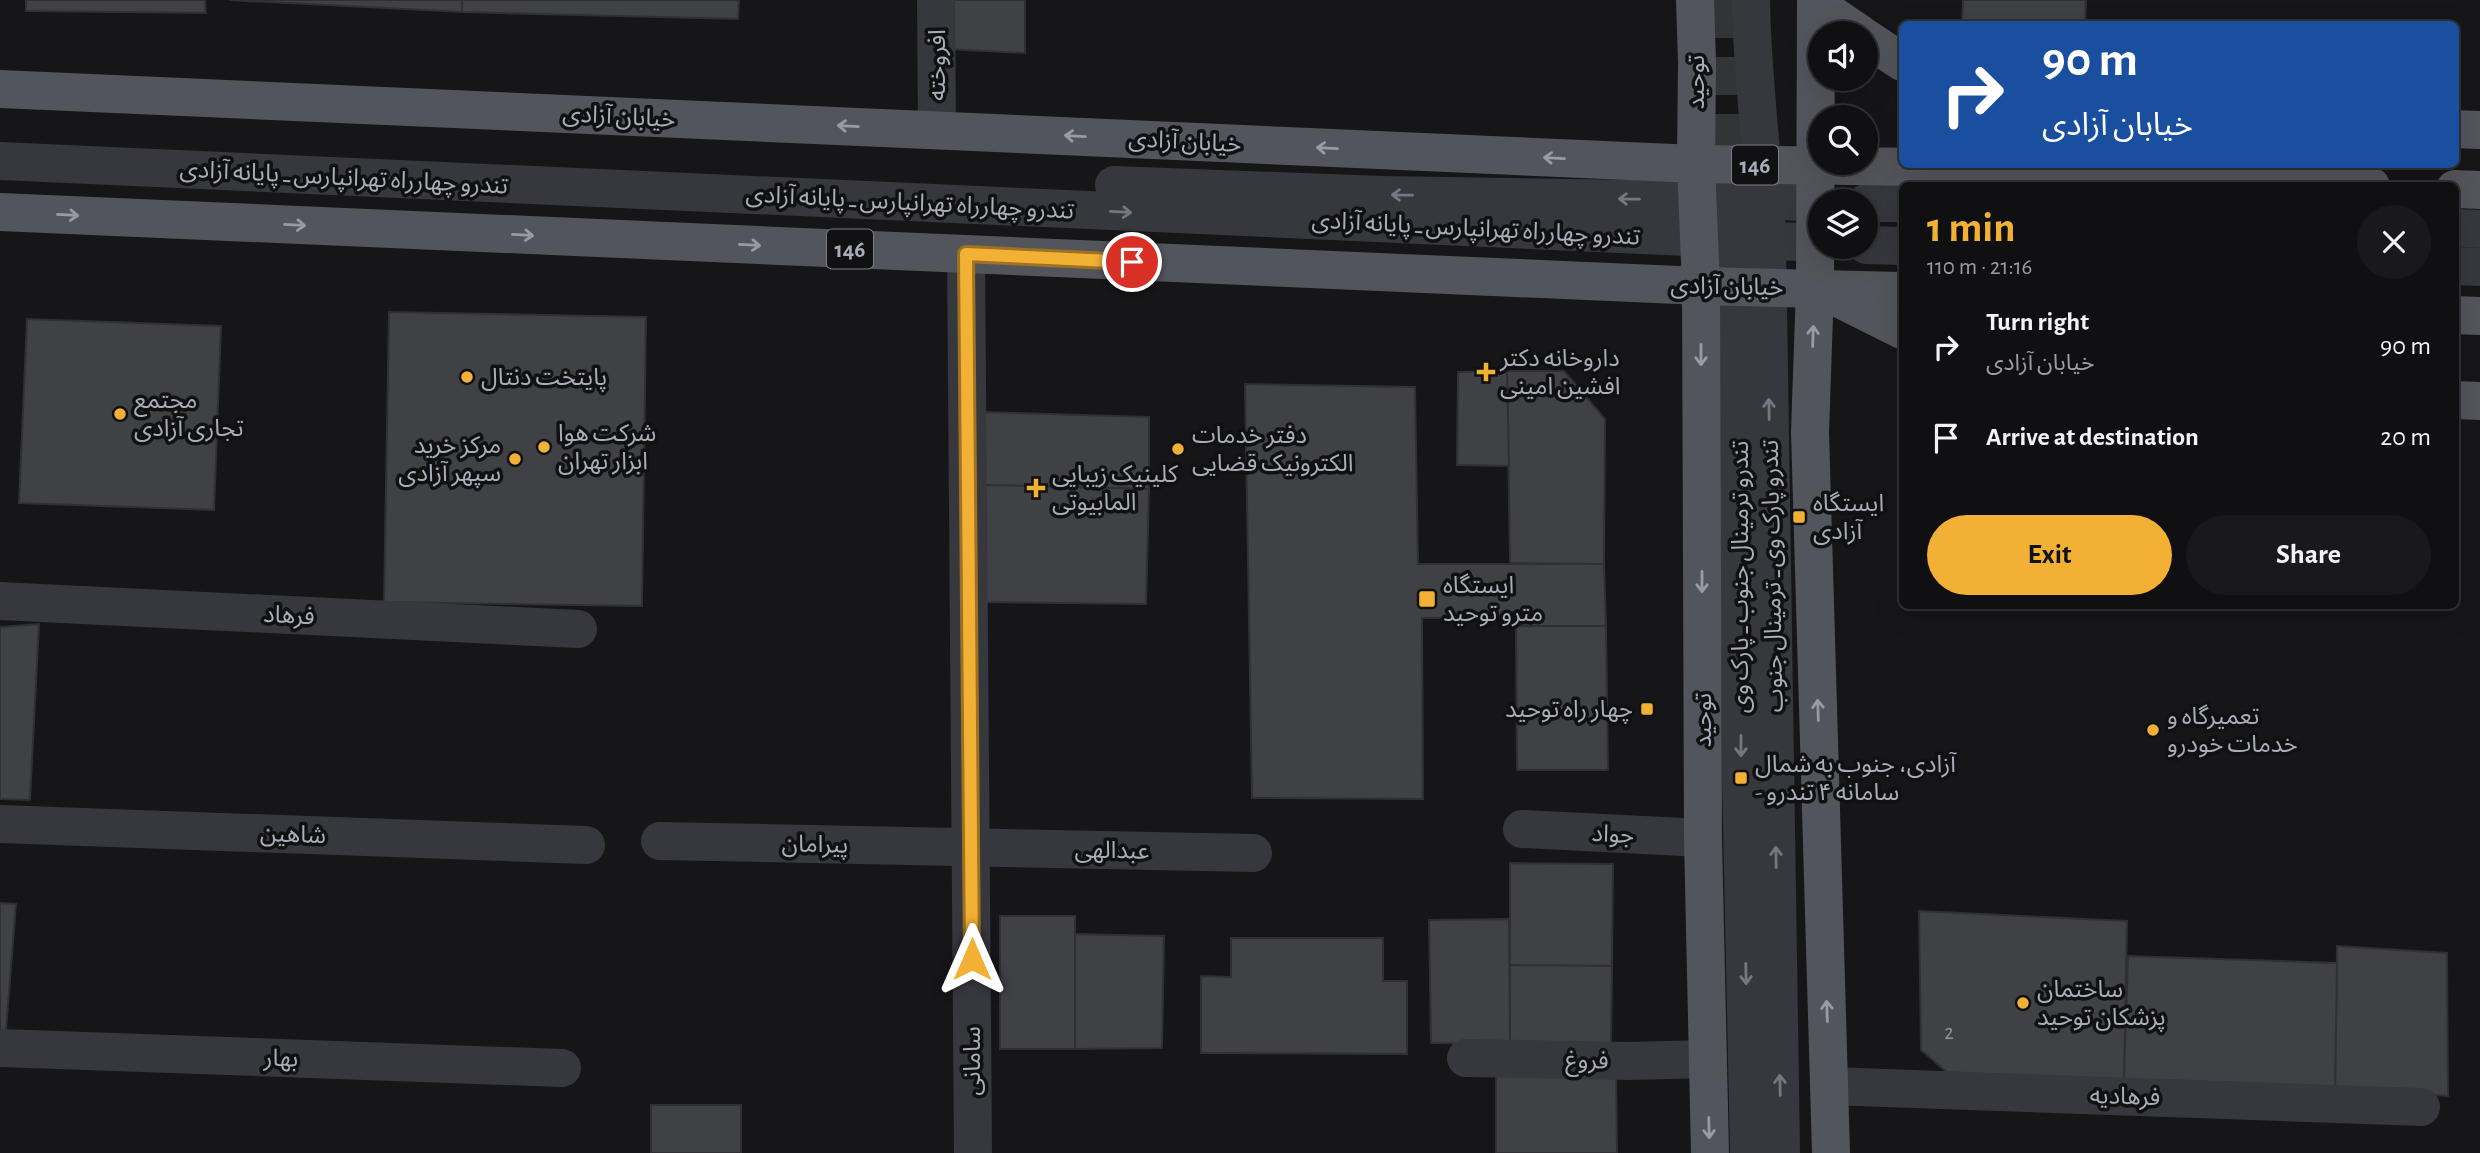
<!DOCTYPE html>
<html lang="en">
<head>
<meta charset="utf-8">
<style>
  body { margin:0; font-family:"Alegreya Sans","Noto Sans Arabic",sans-serif; background:#19191b; color:#f1f3f6; height:100vh; display:flex; flex-direction:column; font-size:26px; white-space:nowrap }
  * { box-sizing:border-box; margin:0 }
  p { font-size:23px; color:#9c9d9f }
  .icon { flex:none; width:38px; height:38px; fill:none; stroke:currentColor; stroke-width:2; stroke-linecap:round; stroke-linejoin:round }
  .map { position:relative; flex:1; overflow:hidden }
  .panel { position:absolute; left:1899px; top:182px; width:560px; height:427px; display:flex; flex-direction:column; background:#101012; border-radius:10px; box-shadow:0 7px 28px #0002,0 0 0 2px #303032 }
  .panel>* { flex:none }
  .banner { position:absolute; left:1899px; top:21px; width:560px; height:147px; border-radius:10px; box-shadow:0 7px 28px #0002,0 0 0 2px #303032; background:#1a4fa0; color:#fff; overflow:hidden }
  .controls { position:absolute; left:1808px; top:21px; display:grid; gap:14px }
  .controls a { display:grid; place-items:center; width:70px; height:70px; border-radius:50%; background:#101012; box-shadow:0 7px 28px #0002,0 0 0 2px #303032; font-size:35px }
  .pin { position:absolute; display:grid; place-items:center; width:60px; height:60px; color:#fff; margin:-30px; border:4px solid #fff; border-radius:50%; box-shadow:0 2px 7px #0007 }
  .me { position:absolute; width:77px; margin:-38px; rotate:0deg; stroke-linejoin:round; filter:drop-shadow(0 0 5px #0008) }
  .turn { display:flex; align-items:center; gap:24px; height:147px; padding:0 28px; font-size:32px }
  .turn .icon { width:91px; height:91px; stroke-width:2.5 }
  .turn b { display:block; font-size:49px; line-height:60px }
  .round { display:grid; place-items:center; flex:none; width:74px; height:74px; border-radius:37px; background:#19191b }
  .headline { display:flex; align-items:center; justify-content:space-between; height:119px; padding:0 28px }
  h1 { font-size:42px; font-weight:700; line-height:52px; color:#f2b134 }
  .button { display:flex; gap:14px; margin-top:auto; padding:14px 28px }
  .button a { flex:1; height:80px; border-radius:42px; background:#f2b134; color:#111; font-size:28px; font-weight:700; line-height:80px; text-align:center }
  .button a+a { background:#19191b; color:#f1f3f6 }
  ul { padding:0; list-style:none }
  li { display:flex; align-items:center; gap:21px; height:91px; padding:0 28px }
  li div { flex:1 }
  li b { display:block; font-size:26px }
  li em { font-style:normal }
  .map>svg:first-child { display:block }
  .building { fill:#404145; stroke:#303034; stroke-width:2 }
  .lines { fill:none; stroke-linecap:round; stroke-linejoin:round }
  .highway-tunnel { stroke:#333438; stroke-width:38; stroke-dasharray:38 19; stroke-linecap:butt }
  .minor { stroke:#37383d; stroke-width:38 }
  .major { stroke:#53555c; stroke-width:38 }
  .oneway { stroke:#979ba6 }
  .oneway2 { stroke:#757881 }
  .route-casing { stroke:#9d7322; stroke-width:18 }
  .route { stroke:#f2b134; stroke-width:12 }
  .poi-dot { fill:#f2b134; stroke:#111113; stroke-width:2.5 }
  .labels { text-anchor:middle; stroke-width:7; stroke-linejoin:round; paint-order:stroke }
  .number-label { font-size:21px; fill:#8e929b }
  .shield { fill:#111113; stroke:#7b7e86; stroke-width:2 }
  .shield-label { font-size:23px; font-weight:bold; fill:#a8adb8 }
  .street-label { font-size:24px; fill:#a8adb8; stroke:#111113 }
  .poi-label { font-size:24px; fill:#a8adb8; stroke:#111113; text-anchor:start }
</style>
</head>
<body>
<div class="map">
<svg width="2480" height="1153" viewBox="0 0 2480 1153">
  <rect width="100%" height="100%" fill="#161618"/>
  <g class="building">
    <polygon points="26,0 205,0 206,13 26,11"/>
    <polygon points="229,0 462,0 462,12"/>
    <polygon points="462,0 739,0 738,19 462,12"/>
    <polygon points="946,0 1025,0 1025,53 946,49"/>
    <polygon points="1963,0 2086,0 2085,24 1962,24"/>
    <polygon points="389,312 646,317 642,606 384,602"/>
    <polygon points="27,319 221,326 214,510 19,503"/>
    <polygon points="1507,371 1564,371 1605,419 1604,564 1510,563"/>
    <polygon points="1507,371 1509,466 1457,465 1458,372"/>
    <polygon points="1245,384 1415,387 1418,564 1604,564 1606,626 1516,626 1517,618 1422,618 1423,799 1252,798"/>
    <polygon points="985,412 1149,417 1149,489 985,485"/>
    <polygon points="985,485 1149,489 1146,604 982,602"/>
    <polygon points="39,624 30,800 0,799 0,627"/>
    <polygon points="1516,626 1606,626 1608,770 1517,770"/>
    <polygon points="1510,863 1613,864 1612,966 1510,965"/>
    <polygon points="0,903 16,904 6,1030 0,1030"/>
    <polygon points="1919,911 2127,921 2124,1080 1949,1074 1921,1050"/>
    <rect x="1000" y="916" width="75" height="133"/>
    <polygon points="1509,919 1510,1044 1431,1043 1429,920"/>
    <polygon points="1075,934 1164,936 1162,1048 1075,1049"/>
    <polygon points="1231,938 1383,938 1383,981 1407,981 1407,1054 1201,1053 1201,976 1231,977"/>
    <polygon points="2337,946 2447,953 2448,1096 2335,1089"/>
    <polygon points="2128,956 2337,963 2335,1089 2124,1080"/>
    <polygon points="1510,965 1612,966 1611,1047 1510,1046"/>
    <polygon points="1616,1072 1617,1153 1496,1153 1496,1073"/>
    <rect x="651" y="1105" width="90" height="48"/>
  </g>
  <g class="lines">
    <polyline class="highway-tunnel" points="1724,0 1725,197"/>
    <g class="minor">
      <polyline points="936,0 937,130"/>
      <path d="M 1751,0 C 1752,80 1764,160 1767,241 L 1781,1153"/>
      <polyline points="0,161 1820,243"/>
      <polyline points="1114,185 1382,195 1820,202"/>
      <polyline points="1866,203 1902,203"/>
      <polyline points="1737,214 1741,778 1749,1153"/>
      <polyline points="2455,228 2480,229"/>
      <polyline points="1866,245 1902,246"/>
      <polyline points="966,254 973,1153"/>
      <polyline points="2455,266 2480,267"/>
      <polyline points="0,601 578,629"/>
      <polyline points="0,824 586,845"/>
      <polyline points="1522,829 1703,838"/>
      <polyline points="660,841 1253,853"/>
      <polyline points="0,1048 562,1068"/>
      <polyline points="1466,1058 1629,1061 1708,1059"/>
      <polyline points="1829,1086 2421,1107"/>
    </g>
    <g class="major">
      <polyline points="1695,0 1697,62 1696,164 1701,286 1703,838 1710,1153"/>
      <polyline points="1816,0 1815,287 1810,432 1831,1153"/>
      <polyline points="1816,4 1859,33"/>
      <polyline points="1866,38 1902,62"/>
      <polyline points="0,89 1696,164 1919,167 2371,186"/>
      <polyline points="2455,129 2480,130"/>
      <polyline points="2455,189 2480,190"/>
      <polyline points="0,212 1701,286 1902,291"/>
      <polyline points="1830,294 1902,330"/>
      <polyline points="2455,315 2480,316"/>
      <polyline points="2455,400 2480,401"/>
    </g>
  </g>
  <defs><path id="oneway-shaft" d="M-6 0H5M1.5-3L5.5 0L1.5 3" fill="none" stroke-width="1.6" stroke-linecap="round" stroke-linejoin="round" transform="scale(1.75)"/></defs>
  <g class="oneway">
    <use href="#oneway-shaft" transform="translate(848 126) rotate(-177)"/>
    <use href="#oneway-shaft" transform="translate(1075 136) rotate(-177)"/>
    <use href="#oneway-shaft" transform="translate(1327 148) rotate(-177)"/>
    <use href="#oneway-shaft" transform="translate(1554 158) rotate(-177)"/>
    <use href="#oneway-shaft" transform="translate(68 215) rotate(3)"/>
    <use href="#oneway-shaft" transform="translate(295 225) rotate(3)"/>
    <use href="#oneway-shaft" transform="translate(523 235) rotate(3)"/>
    <use href="#oneway-shaft" transform="translate(750 245) rotate(3)"/>
    <use href="#oneway-shaft" transform="translate(1813 336) rotate(-88)"/>
    <use href="#oneway-shaft" transform="translate(1701 355) rotate(90)"/>
    <use href="#oneway-shaft" transform="translate(1702 582) rotate(90)"/>
    <use href="#oneway-shaft" transform="translate(1818 710) rotate(-92)"/>
    <use href="#oneway-shaft" transform="translate(1827 1011) rotate(-92)"/>
    <use href="#oneway-shaft" transform="translate(1709 1128) rotate(89)"/>
  </g>
  <g class="oneway2">
    <use href="#oneway-shaft" transform="translate(1402 195) rotate(-179)"/>
    <use href="#oneway-shaft" transform="translate(1629 199) rotate(-179)"/>
    <use href="#oneway-shaft" transform="translate(1121 212) rotate(3)"/>
    <use href="#oneway-shaft" transform="translate(1769 409) rotate(-91)"/>
    <use href="#oneway-shaft" transform="translate(1741 746) rotate(90)"/>
    <use href="#oneway-shaft" transform="translate(1776 857) rotate(-91)"/>
    <use href="#oneway-shaft" transform="translate(1746 974) rotate(89)"/>
    <use href="#oneway-shaft" transform="translate(1780 1085) rotate(-91)"/>
  </g>
  <g class="lines">
    <defs>
      <polyline id="route" points="972,959 966,254 1132,262"/>
    </defs>
    <use href="#route" class="route-casing"/>
    <use href="#route" class="route"/>
  </g>
  <g class="poi-dot">
    <path d="M1482.5 361.5h7v7h7v7h-7v7h-7v-7h-7v-7h7z"/>
    <circle cx="467" cy="377" r="7"/>
    <circle cx="120" cy="414" r="7"/>
    <circle cx="544" cy="447" r="7"/>
    <circle cx="1178" cy="449" r="7"/>
    <circle cx="515" cy="459" r="7"/>
    <path d="M1032.5 477.5h7v7h7v7h-7v7h-7v-7h-7v-7h7z"/>
    <rect x="1792" y="510" width="14" height="14" rx="3.5"/>
    <rect x="1418" y="590" width="18" height="18" rx="3.5"/>
    <rect x="1640" y="702" width="14" height="14" rx="3.5"/>
    <circle cx="2153" cy="730" r="7"/>
    <rect x="1734" y="771" width="14" height="14" rx="3.5"/>
    <circle cx="2023" cy="1003" r="7"/>
  </g>
  <g class="labels">
    <g class="number-label">
      <text x="1949" y="1039">2</text>
    </g>
    <g class="shield">
      <rect x="1732" y="145.5" width="46" height="39" rx="5"/>
      <rect x="827" y="229.5" width="46" height="39" rx="5"/>
    </g>
    <g class="shield-label">
      <text x="1755" y="173">146</text>
      <text x="850" y="257">146</text>
    </g>
    <g class="street-label">
      <text transform="translate(937 65) rotate(-90)" y="8">افروخته</text>
      <text transform="translate(1696 82) rotate(-90)" y="8">توحید</text>
      <text transform="translate(619 116) rotate(3)" y="8">خیابان آزادی</text>
      <text transform="translate(1185 141) rotate(3)" y="8">خیابان آزادی</text>
      <text transform="translate(344 177) rotate(3)" y="8">تندرو چهارراه تهرانپارس ـ پایانه آزادی</text>
      <text transform="translate(910 202) rotate(3)" y="8">تندرو چهارراه تهرانپارس ـ پایانه آزادی</text>
      <text transform="translate(1476 228) rotate(3)" y="8">تندرو چهارراه تهرانپارس ـ پایانه آزادی</text>
      <text transform="translate(1727 286) rotate(1)" y="8">خیابان آزادی</text>
      <text transform="translate(1772 576) rotate(-91)" y="8">تندرو پارک وی ـ ترمینال جنوب</text>
      <text transform="translate(1740 577) rotate(-90)" y="8">تندرو ترمینال جنوب ـ پارک وی</text>
      <text transform="translate(289 615) rotate(3)" y="8">فرهاد</text>
      <text transform="translate(1703 720) rotate(-90)" y="8">توحید</text>
      <text transform="translate(293 834) rotate(2)" y="8">شاهین</text>
      <text transform="translate(1613 834) rotate(3)" y="8">جواد</text>
      <text transform="translate(815 844) rotate(1)" y="8">پیرامان</text>
      <text transform="translate(1112 850) rotate(1)" y="8">عبدالهی</text>
      <text transform="translate(281 1058) rotate(2)" y="8">بهار</text>
      <text transform="translate(1587 1060) rotate(1)" y="8">فروغ</text>
      <text transform="translate(972 1061) rotate(-90)" y="8">سامانی</text>
      <text transform="translate(2125 1096) rotate(2)" y="8">فرهادیه</text>
    </g>
    <g class="poi-label">
      <text x="1500" y="366">داروخانه دکتر<tspan x="1500" dy="28">افشین امینی</tspan></text>
      <text x="481" y="385">پایتخت دنتال</text>
      <text x="134" y="408">مجتمع<tspan x="134" dy="28">تجاری آزادی</tspan></text>
      <text x="558" y="441">شرکت هوا<tspan x="558" dy="28">ابزار تهران</tspan></text>
      <text x="1192" y="443">دفتر خدمات<tspan x="1192" dy="28">الکترونیک قضایی</tspan></text>
      <text x="501" y="453" text-anchor="end">مرکز خرید<tspan x="501" dy="28">سپهر آزادی</tspan></text>
      <text x="1052" y="482">کلینیک زیبایی<tspan x="1052" dy="28">المابیوتی</tspan></text>
      <text x="1813" y="511">ایستگاه<tspan x="1813" dy="28">آزادی</tspan></text>
      <text x="1443" y="593">ایستگاه<tspan x="1443" dy="28">مترو توحید</tspan></text>
      <text x="1633" y="717" text-anchor="end">چهار راه توحید</text>
      <text x="2167" y="724">تعمیرگاه و<tspan x="2167" dy="28">خدمات خودرو</tspan></text>
      <text x="1755" y="772">آزادی، جنوب به شمال<tspan x="1755" dy="28">- سامانه ۴ تندرو</tspan></text>
      <text x="2037" y="997">ساختمان<tspan x="2037" dy="28">پزشکان توحید</tspan></text>
    </g>
  </g>
</svg>
<div class="controls">
<a><svg class="icon" aria-label="sound" viewBox="0 0 24 24"><path d="M4 9h4l5-4v14l-5-4H4zM17 9q2 3 0 6"/></svg></a>
<a><svg class="icon" aria-label="search" viewBox="0 0 24 24"><circle cx="10" cy="10" r="6"/><path d="M15 15l6 6"/></svg></a>
<a><svg class="icon" aria-label="layers" viewBox="0 0 24 24"><path d="M12 4l9 5-9 5-9-5zM3 14l9 5 9-5"/></svg></a>
</div>
<div class="pin" style="left:1132px;top:262px;background:#d93025"><svg class="icon" aria-label="arrive" viewBox="0 0 24 24"><path d="M6 21V4h12l-3 4 3 4H6"/></svg></div>
<svg class="me" style="left:972px;top:959px" viewBox="-20 -20 40 40"><path d="M0-17L14 15 0 8-14 15z" fill="#f2b134" stroke="#fff" stroke-width="4"/></svg>
<div class="banner">
<div class="turn"><svg class="icon" aria-label="right" viewBox="0 0 24 24"><path d="M7 20v-9h11M14 6l5 5-5 5"/></svg><div><b>90 m</b>خیابان آزادی</div></div>
</div>
<section class="panel">
<div class="headline"><div><h1>1 min</h1><p>110 m · 21:16</p></div><a class="round"><svg class="icon" aria-label="close" viewBox="0 0 24 24"><path d="M6 6l12 12M18 6L6 18"/></svg></a></div>
<ul>
<li><svg class="icon" aria-label="right" viewBox="0 0 24 24"><path d="M7 20v-9h11M14 6l5 5-5 5"/></svg><div><b>Turn right</b><p>خیابان آزادی</p></div><em>90 m</em></li>
<li><svg class="icon" aria-label="arrive" viewBox="0 0 24 24"><path d="M6 21V4h12l-3 4 3 4H6"/></svg><div><b>Arrive at destination</b></div><em>20 m</em></li>
</ul>
<div class="button"><a>Exit</a><a>Share</a></div>
</section>
</div>
</body>
</html>
